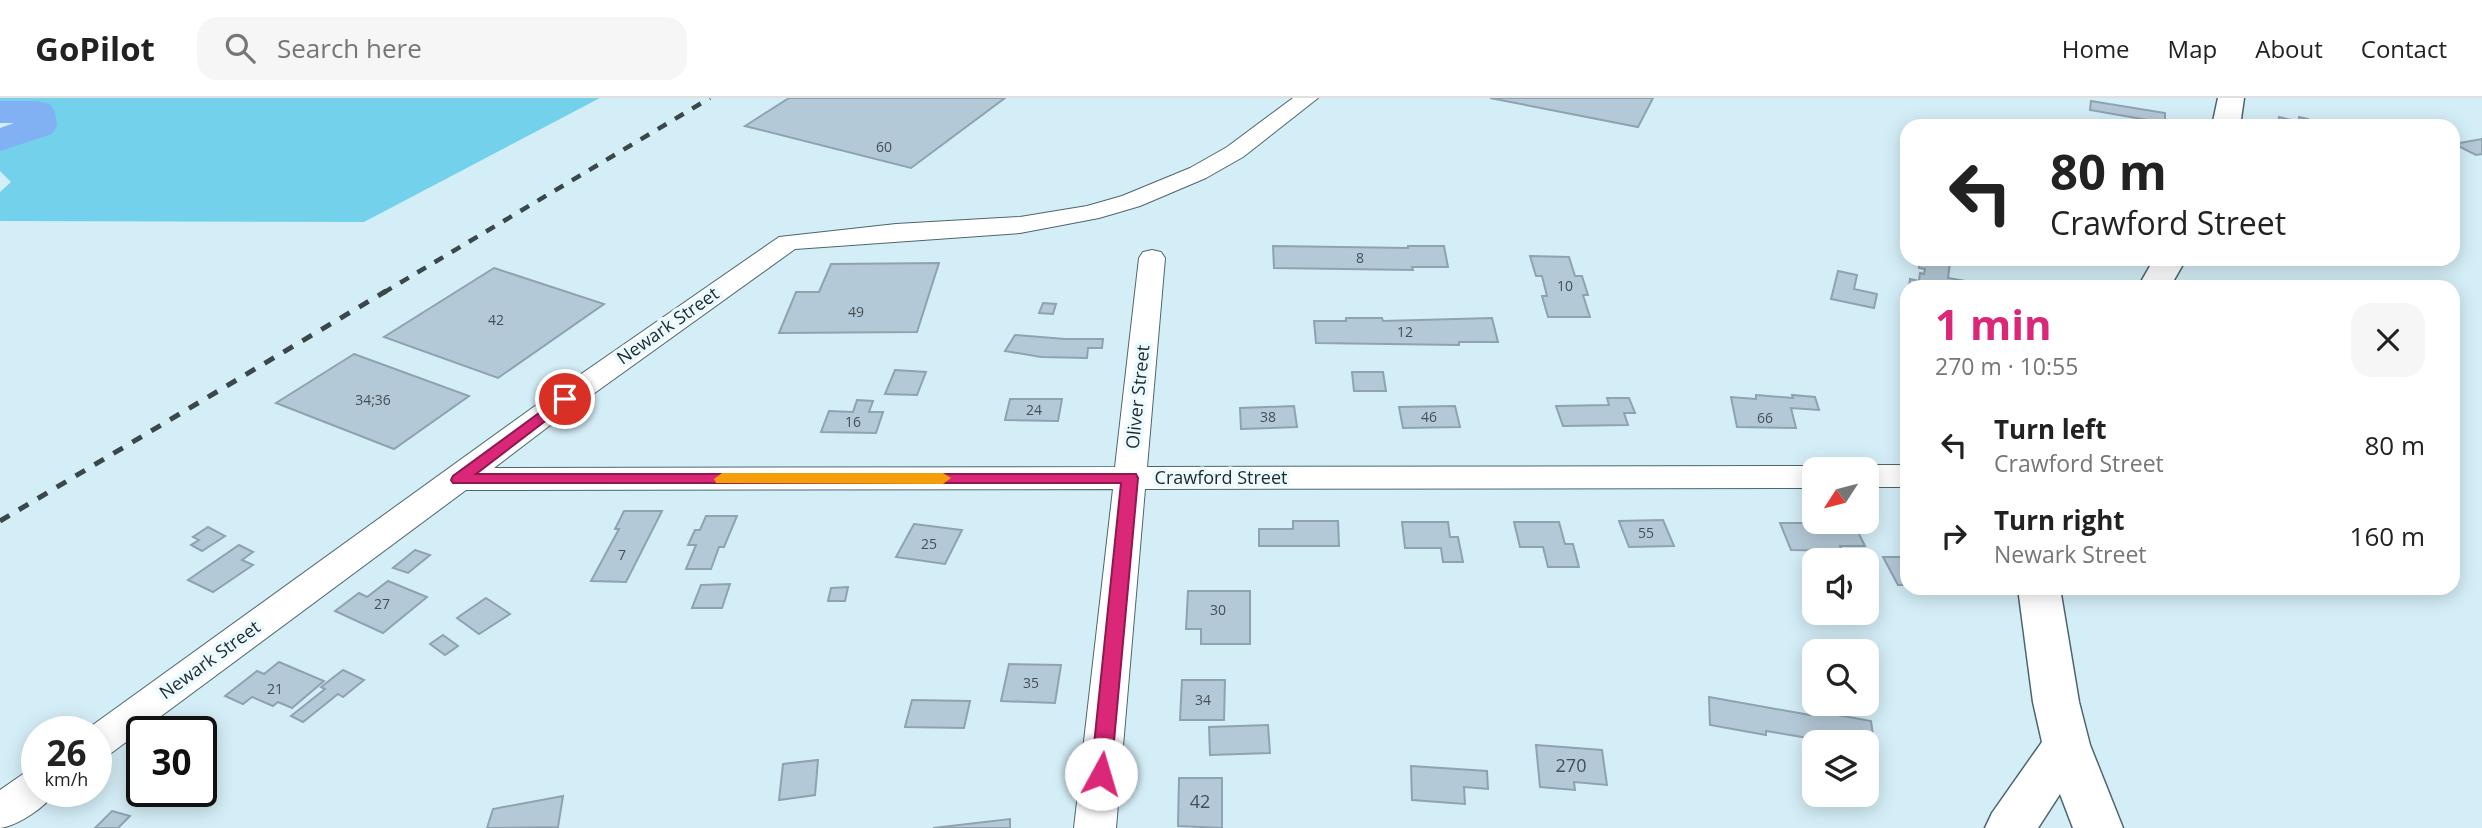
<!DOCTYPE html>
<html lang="en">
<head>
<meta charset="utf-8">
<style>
  body { margin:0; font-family:"Open Sans",sans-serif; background:#f6f6f6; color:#222; height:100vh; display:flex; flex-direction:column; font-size:26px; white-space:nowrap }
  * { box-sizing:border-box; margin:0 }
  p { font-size:23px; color:#767676 }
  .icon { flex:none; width:38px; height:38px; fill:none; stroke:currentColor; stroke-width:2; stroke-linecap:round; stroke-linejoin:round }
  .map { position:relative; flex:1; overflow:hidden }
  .drawer { position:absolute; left:1900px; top:182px; width:560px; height:315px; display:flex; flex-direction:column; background:#fff; border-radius:21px; box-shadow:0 4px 18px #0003 }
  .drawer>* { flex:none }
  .hud { position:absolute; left:1900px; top:21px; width:560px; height:147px; border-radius:21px; box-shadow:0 4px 18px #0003; background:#fff; color:#222; overflow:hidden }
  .needle { width:46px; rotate:234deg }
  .buttons { position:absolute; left:1802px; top:359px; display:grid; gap:14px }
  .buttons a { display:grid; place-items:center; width:77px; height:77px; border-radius:14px; background:#fff; box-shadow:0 4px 18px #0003; font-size:35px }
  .speed { position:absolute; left:21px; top:618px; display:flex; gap:14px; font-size:35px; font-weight:700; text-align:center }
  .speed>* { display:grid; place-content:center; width:91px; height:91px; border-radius:50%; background:#fff; box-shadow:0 4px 18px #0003; line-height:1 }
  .speed small { font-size:18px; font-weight:400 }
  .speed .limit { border:4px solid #111; border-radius:10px; background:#fff; color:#111 }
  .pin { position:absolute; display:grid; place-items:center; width:60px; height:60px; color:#fff; margin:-30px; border:4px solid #fff; border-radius:50%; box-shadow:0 2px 7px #0007 }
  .me { position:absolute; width:77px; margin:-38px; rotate:6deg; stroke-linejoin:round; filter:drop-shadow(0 0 5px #0008) }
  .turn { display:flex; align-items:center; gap:24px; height:147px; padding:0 35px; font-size:32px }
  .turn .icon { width:91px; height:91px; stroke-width:2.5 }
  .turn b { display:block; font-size:49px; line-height:60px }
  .round { display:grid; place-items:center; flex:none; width:74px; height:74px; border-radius:21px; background:#f6f6f6 }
  .overview { display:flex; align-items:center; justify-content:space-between; height:119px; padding:0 35px }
  h1 { font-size:42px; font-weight:700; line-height:52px; color:#db2777 }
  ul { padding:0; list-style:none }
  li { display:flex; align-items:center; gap:21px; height:91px; padding:0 35px }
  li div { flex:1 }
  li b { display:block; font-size:26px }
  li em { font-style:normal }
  header { display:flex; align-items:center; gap:42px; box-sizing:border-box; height:98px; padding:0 35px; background:#fff; border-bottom:2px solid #e0e0e0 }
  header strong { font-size:33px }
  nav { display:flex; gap:38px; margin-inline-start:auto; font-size:24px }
  .search { width:490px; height:63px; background:#f6f6f6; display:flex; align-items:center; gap:18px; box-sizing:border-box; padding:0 24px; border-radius:21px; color:#767676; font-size:26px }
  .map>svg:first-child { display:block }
  .green { fill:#74d1ec }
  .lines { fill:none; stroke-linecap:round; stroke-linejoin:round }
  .river { fill:#81b0f3; fill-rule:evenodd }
  .building { fill:#b4c9d7; stroke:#8fa2b0; stroke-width:2 }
  .minor-casing { stroke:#4e656d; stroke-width:2 }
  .major-casing { stroke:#4e656d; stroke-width:3 }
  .minor { fill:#fff; fill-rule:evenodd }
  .major { fill:#fff; fill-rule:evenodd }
  .rail-far1 { stroke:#3a474b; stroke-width:4.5; stroke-dasharray:10 10; stroke-linecap:butt }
  .rail { stroke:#3a474b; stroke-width:5; stroke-dasharray:11 11; stroke-linecap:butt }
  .route { fill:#db2777; stroke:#8e194d; stroke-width:2 }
  .slow { fill:#f59e0b }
  .labels { text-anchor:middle; stroke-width:7; stroke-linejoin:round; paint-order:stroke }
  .number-label { font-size:14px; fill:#445056 }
  .street-label { font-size:18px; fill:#1e282b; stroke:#eafaff }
  .near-number-label { font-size:18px; fill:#445056 }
</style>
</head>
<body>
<header>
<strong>GoPilot</strong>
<div class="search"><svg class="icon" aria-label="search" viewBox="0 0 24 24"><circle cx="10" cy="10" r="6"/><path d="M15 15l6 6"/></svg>Search here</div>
<nav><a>Home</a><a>Map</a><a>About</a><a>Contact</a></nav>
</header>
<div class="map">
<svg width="2482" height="730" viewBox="0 0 2482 730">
  <rect width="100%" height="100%" fill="#d4eef7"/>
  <polygon class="green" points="0,0 600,0 364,124 0,123 0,94 11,84 0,73 0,42 39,28 36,14 0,14"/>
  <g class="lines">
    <polygon class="river" points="0,3 37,3 50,6 55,14 57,28 52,36 0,53 0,30 14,25 0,25"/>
  </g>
  <g class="building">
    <polygon points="789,0 1005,0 911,70 745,28"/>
    <polygon points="1490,0 1653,0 1638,29"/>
    <polygon points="2091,3 2165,15 2165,25 2090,12"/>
    <polygon points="2279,19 2299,24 2299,19 2308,21 2308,28 2278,28"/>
    <polygon points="2482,41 2482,56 2476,57 2454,46"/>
    <polygon points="1273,148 1408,150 1408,148 1444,148 1448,169 1412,169 1413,172 1274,170"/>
    <polygon points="1530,158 1569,159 1575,178 1582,178 1588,197 1583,197 1590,219 1548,219 1542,198 1547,198 1542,178 1536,178"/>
    <polygon points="1920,161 1950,165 1948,180 1966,183 1965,189 1909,189 1910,181 1919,183 1920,175 1924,176 1925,171 1919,170"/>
    <polygon points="939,165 917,234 779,235 796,194 819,194 831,166"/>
    <polygon points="494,170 604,206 498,280 384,239"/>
    <polygon points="1838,173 1857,177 1854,191 1877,196 1874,210 1831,201"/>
    <polygon points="1043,205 1056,206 1053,216 1039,215"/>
    <polygon points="1346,220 1382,220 1383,223 1492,220 1498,244 1459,244 1459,247 1316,245 1314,223 1346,223"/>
    <polygon points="1015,237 1065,241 1103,241 1102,250 1088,250 1087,260 1041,259 1005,253"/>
    <polygon points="354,256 469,298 394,351 276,305"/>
    <polygon points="895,272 926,274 917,297 885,296"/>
    <polygon points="1352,274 1383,274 1386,293 1354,293"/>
    <polygon points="1756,297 1793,300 1792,297 1815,299 1819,312 1791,310 1796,330 1737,329 1731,299 1756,301"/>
    <polygon points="1607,300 1629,300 1635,315 1624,315 1628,327 1563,328 1556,308 1609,307"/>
    <polygon points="1010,301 1062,301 1058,323 1005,322"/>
    <polygon points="857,302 873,303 869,314 883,314 876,335 821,334 829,313 853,314"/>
    <polygon points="1294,308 1297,329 1241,331 1240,310"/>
    <polygon points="1455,308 1460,329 1403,330 1399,309"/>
    <polygon points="624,413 662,413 626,484 591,483 619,431 615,431"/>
    <polygon points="706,418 737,418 724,449 719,449 711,471 686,471 696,447 688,447 695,432 700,432"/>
    <polygon points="1663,422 1674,448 1629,449 1619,423"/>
    <polygon points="1293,423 1338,423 1339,448 1259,448 1259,431 1293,431"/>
    <polygon points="1402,424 1448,424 1450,439 1458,439 1463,464 1443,464 1441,450 1405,450"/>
    <polygon points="1514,424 1559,424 1565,446 1573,446 1579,469 1548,469 1543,449 1520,449"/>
    <polygon points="1780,425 1832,425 1833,428 1855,428 1865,448 1840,448 1842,453 1791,452"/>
    <polygon points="914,426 962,432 945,466 896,459"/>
    <polygon points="208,429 225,438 202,453 191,447 199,442 193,439"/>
    <polygon points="239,447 253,454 242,462 253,467 213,494 188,482"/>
    <polygon points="415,452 430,457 408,475 393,470"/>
    <polygon points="1883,459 1908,459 1908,487 1898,487"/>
    <polygon points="388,483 427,499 383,535 335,513 359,495 367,499"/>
    <polygon points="730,486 722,510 692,510 701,487"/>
    <polygon points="848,489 845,503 828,503 831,490"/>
    <polygon points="1188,493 1250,493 1250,546 1201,546 1201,531 1186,531"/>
    <polygon points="486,500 510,516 479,536 457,520"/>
    <polygon points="443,537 458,548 445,557 430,546"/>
    <polygon points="279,564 324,583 292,610 278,604 273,608 252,599 243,606 225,598 257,573 264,576"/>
    <polygon points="1009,566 1061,567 1055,605 1001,603"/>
    <polygon points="343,572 364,582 343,599 338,596 303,624 291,618 325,591 321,589"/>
    <polygon points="1182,582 1225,582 1224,622 1180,622"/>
    <polygon points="1709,599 1810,617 1810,612 1871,623 1878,672 1867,670 1867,644 1815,644 1814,641 1766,633 1766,637 1710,627"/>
    <polygon points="912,602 970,603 964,630 905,629"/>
    <polygon points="1268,627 1270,655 1210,657 1209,629"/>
    <polygon points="1536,647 1602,652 1607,687 1574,684 1575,692 1540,689"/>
    <polygon points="818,662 815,697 779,702 783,666"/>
    <polygon points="1411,668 1487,673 1488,691 1464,689 1465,706 1412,702"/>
    <polygon points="1179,680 1222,680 1222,730 1178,728"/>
    <polygon points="563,698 558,729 487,730 493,711"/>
    <polygon points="112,713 130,718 118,730 95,730"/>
    <polygon points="1010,721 1010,730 933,730"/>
  </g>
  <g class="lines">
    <defs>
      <g id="minor">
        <polygon points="1293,0 1318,0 1243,59 1206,80 1140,108 1099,120 1020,135 795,151 557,322 494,370 1115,369 1139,160 1143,154 1152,152 1161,154 1165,160 1147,369 1815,368 1824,371 1815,371 1815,390 1145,391 1116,730 1074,730 1113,391 466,392 110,656 96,661 96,634 83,634 535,308 779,139 896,126 1020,119 1087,108 1122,98 1190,70 1227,49"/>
        <polygon points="1867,367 1908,367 1908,389 1867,389 1867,371 1855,371"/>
        <path d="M 37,671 L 37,693 L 55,693 C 47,709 17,728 0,730 L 0,692 L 23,676 Z"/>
      </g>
      <g id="major">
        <polygon points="2218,0 2244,0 2240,28 2212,28"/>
        <polygon points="2154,161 2186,161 2170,189 2138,189"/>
        <polygon points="2018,490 2060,490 2079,604 2090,647 2123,730 2073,730 2060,696 2038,730 1985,730 1992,715 2042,644 2033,604"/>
      </g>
    </defs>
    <use href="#minor" class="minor-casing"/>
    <use href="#major" class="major-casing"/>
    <use href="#minor" class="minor"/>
    <use href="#major" class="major"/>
    <polyline class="rail-far1" points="383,195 710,0"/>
    <polyline class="rail" points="0,423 386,193"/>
  </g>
  <polygon class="route" points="565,296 570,298 572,301 570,304 476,376 1136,376 1138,380 1111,676 1108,682 1101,685 1093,682 1091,676 1121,385 453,385 451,382 453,378"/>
  <polygon class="slow" points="722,375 943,375 951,380 943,386 716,385 714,381"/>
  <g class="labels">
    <g class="number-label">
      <text x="884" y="54">60</text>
      <text x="1360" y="165">8</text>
      <text x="1565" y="193">10</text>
      <text x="856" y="219">49</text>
      <text x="496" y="227">42</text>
      <text x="1405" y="239">12</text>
      <text x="373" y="307">34;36</text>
      <text x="1034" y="317">24</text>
      <text x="1268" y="324">38</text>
      <text x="1429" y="324">46</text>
      <text x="1765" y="325">66</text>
      <text x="853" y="329">16</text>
      <text x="1646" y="440">55</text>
      <text x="929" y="451">25</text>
      <text x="622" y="462">7</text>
      <text x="382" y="511">27</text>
      <text x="1218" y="517">30</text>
      <text x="1031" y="590">35</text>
      <text x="275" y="596">21</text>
      <text x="1203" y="607">34</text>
    </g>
    <g class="street-label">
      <text transform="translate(668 228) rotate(-35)" y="6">Newark Street</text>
      <text transform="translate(1138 299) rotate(-84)" y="6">Oliver Street</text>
      <text x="1221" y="386">Crawford Street</text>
      <text transform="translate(210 562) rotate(-36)" y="6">Newark Street</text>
    </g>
    <g class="near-number-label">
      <text x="1571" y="674">270</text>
      <text x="1200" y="710">42</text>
    </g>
  </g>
</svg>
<div class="buttons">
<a><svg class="needle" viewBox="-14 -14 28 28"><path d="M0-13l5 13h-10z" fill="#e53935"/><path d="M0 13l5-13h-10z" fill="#767676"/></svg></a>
<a><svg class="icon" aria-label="sound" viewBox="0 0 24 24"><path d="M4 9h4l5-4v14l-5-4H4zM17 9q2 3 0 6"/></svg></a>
<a><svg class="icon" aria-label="search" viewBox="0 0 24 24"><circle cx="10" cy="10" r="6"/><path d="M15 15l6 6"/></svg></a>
<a><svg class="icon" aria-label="layers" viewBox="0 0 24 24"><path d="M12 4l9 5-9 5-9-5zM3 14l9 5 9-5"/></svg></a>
</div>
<div class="speed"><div>26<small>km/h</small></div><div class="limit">30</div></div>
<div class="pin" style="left:565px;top:301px;background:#d93025"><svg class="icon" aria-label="arrive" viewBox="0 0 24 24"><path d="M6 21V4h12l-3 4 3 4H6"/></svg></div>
<svg class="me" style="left:1101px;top:676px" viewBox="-20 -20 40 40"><circle r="19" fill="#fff"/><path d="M0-13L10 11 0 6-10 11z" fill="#db2777"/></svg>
<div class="hud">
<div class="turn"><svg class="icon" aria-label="left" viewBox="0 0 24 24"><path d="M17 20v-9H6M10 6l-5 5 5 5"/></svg><div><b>80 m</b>Crawford Street</div></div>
</div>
<section class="drawer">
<div class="overview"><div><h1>1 min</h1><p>270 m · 10:55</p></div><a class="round"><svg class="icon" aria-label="close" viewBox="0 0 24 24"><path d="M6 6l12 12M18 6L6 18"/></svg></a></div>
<ul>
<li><svg class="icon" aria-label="left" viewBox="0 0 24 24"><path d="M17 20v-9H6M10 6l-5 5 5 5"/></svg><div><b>Turn left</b><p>Crawford Street</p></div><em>80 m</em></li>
<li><svg class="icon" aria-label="right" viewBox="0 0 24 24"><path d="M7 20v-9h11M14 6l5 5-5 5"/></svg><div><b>Turn right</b><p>Newark Street</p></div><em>160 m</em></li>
</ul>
</section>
</div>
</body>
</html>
